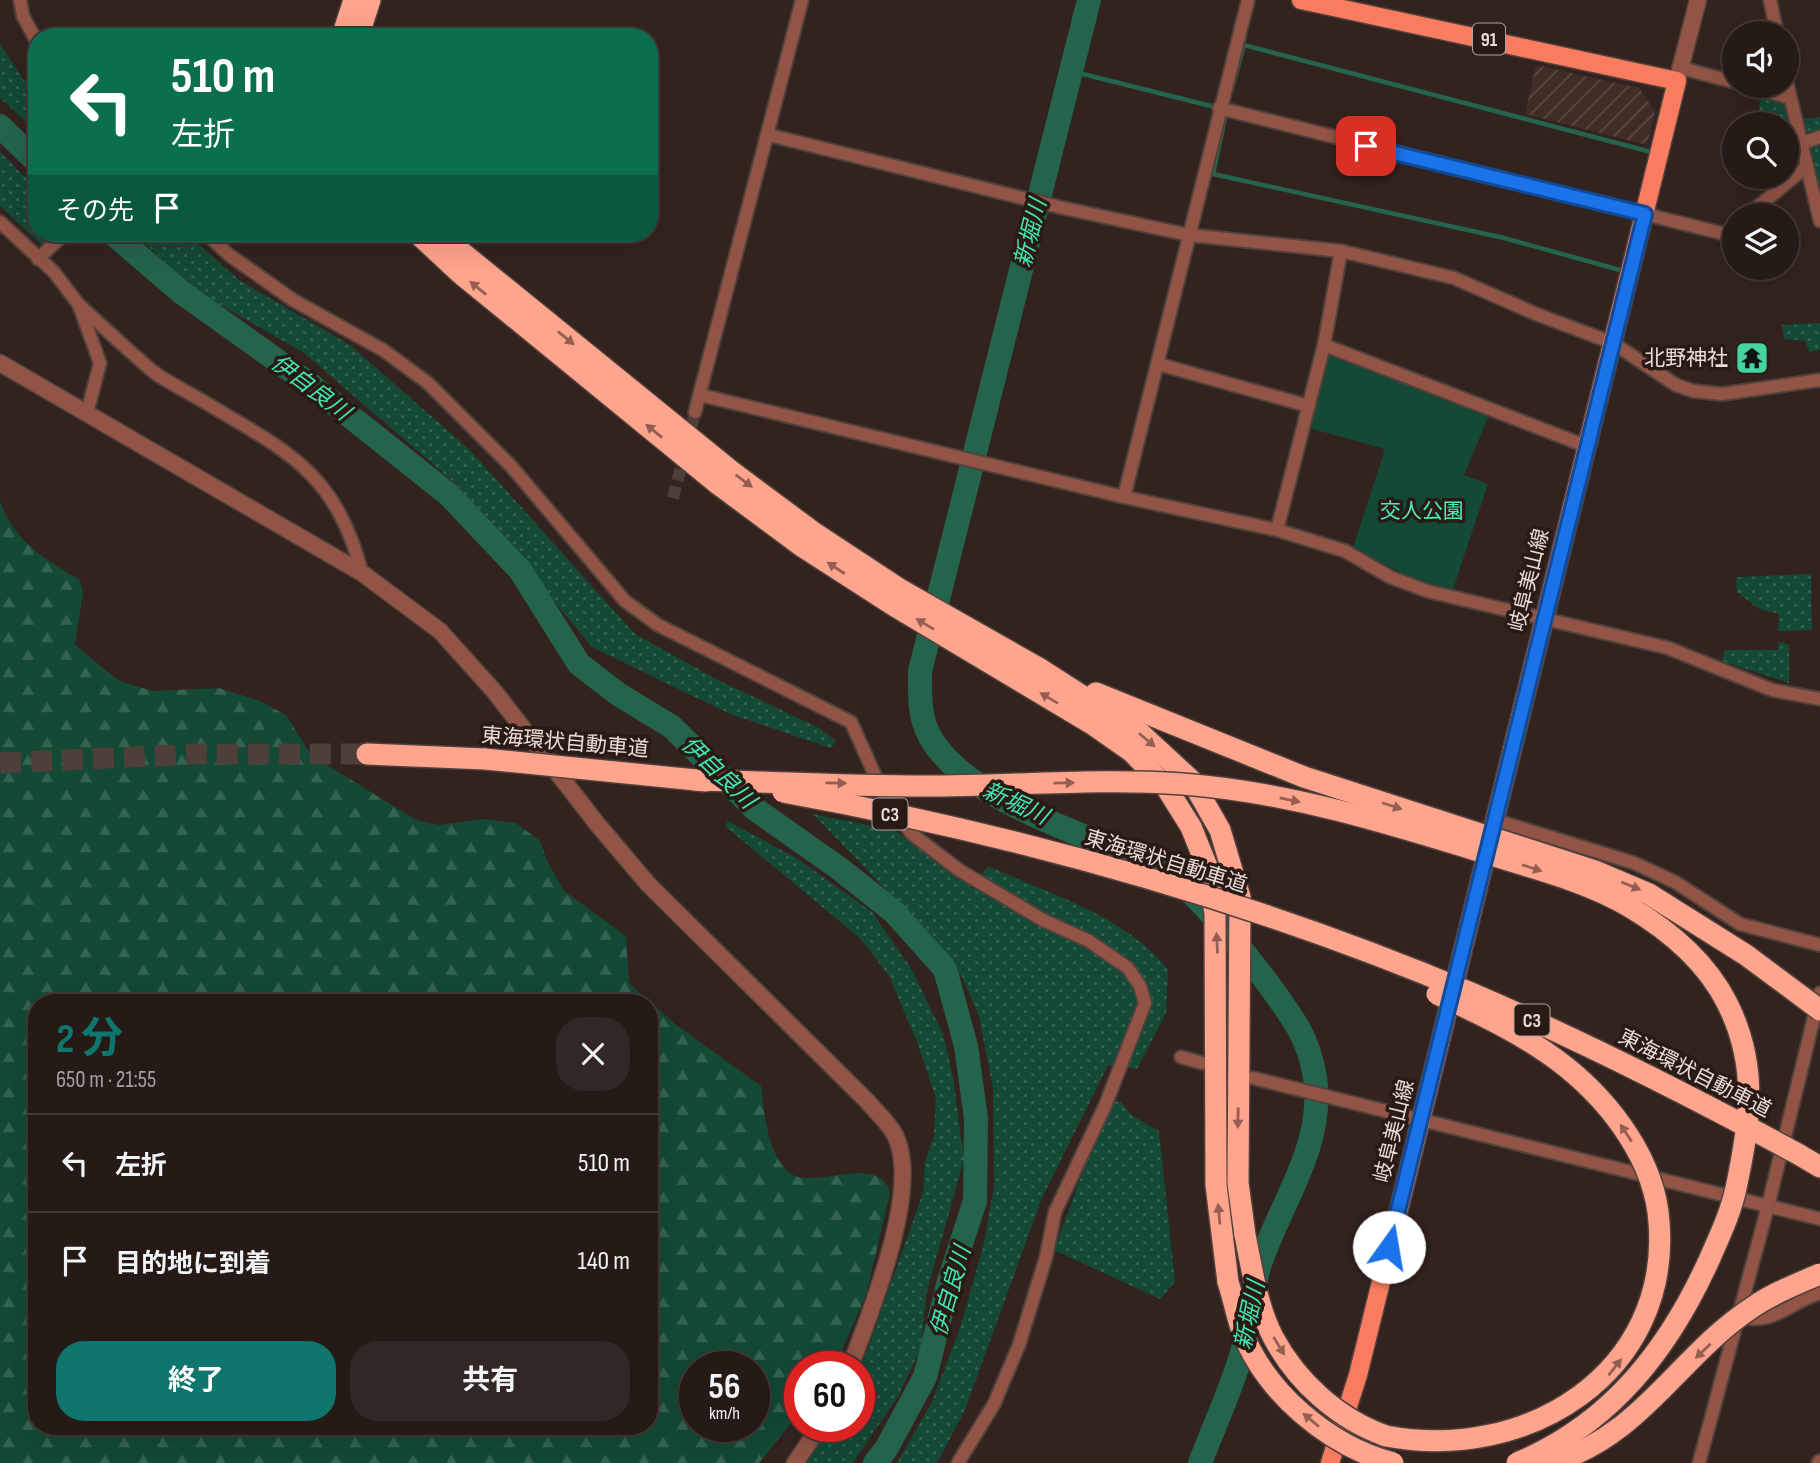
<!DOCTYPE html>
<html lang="ja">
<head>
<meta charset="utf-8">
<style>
  body { margin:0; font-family:"Sofia Sans Condensed","Noto Sans JP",sans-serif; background:#322724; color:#f1f3f6; height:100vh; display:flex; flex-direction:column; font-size:26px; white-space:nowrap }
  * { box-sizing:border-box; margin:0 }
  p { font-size:23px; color:#a4a1a1 }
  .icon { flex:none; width:38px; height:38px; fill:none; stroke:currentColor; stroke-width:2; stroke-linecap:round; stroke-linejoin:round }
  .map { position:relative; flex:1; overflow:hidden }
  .drawer { position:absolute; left:28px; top:994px; width:630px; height:441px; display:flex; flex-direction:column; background:#261a17; border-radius:28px; box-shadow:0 7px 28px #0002,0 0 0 2px #423836 }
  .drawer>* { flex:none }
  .guide { position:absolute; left:28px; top:28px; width:630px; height:214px; border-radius:28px; box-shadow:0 7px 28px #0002,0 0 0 2px #423836; background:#0b6e4f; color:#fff; overflow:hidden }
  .tools { position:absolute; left:1722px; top:21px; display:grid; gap:14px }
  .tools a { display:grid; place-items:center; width:77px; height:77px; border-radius:50%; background:#261a17; box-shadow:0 7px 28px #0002,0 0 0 2px #423836; font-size:35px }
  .speed { position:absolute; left:679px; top:1351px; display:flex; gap:14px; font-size:35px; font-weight:700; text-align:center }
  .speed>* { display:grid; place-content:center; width:91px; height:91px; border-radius:50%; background:#261a17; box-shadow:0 7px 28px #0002,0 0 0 2px #423836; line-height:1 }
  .speed small { font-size:18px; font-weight:400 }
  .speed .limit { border:10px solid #d22; background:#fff; color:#111 }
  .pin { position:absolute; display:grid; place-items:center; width:60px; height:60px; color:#fff; margin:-30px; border-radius:14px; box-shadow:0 4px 10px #0006 }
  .me { position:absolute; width:77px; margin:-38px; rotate:13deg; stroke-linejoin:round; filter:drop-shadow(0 0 5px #0008) }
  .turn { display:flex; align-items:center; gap:24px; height:147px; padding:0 28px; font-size:32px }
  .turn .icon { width:91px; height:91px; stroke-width:2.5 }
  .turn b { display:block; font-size:49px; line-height:60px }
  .then { display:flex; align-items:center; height:66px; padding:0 28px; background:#0003; gap:14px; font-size:26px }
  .round { display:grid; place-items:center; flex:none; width:74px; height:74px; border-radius:28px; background:#322724 }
  .headline { display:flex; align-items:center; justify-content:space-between; height:119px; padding:0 28px }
  h1 { font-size:42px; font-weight:700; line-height:52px; color:#0f766e }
  .button { display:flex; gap:14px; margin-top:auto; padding:14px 28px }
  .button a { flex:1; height:80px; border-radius:28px; background:#0f766e; color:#fff; font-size:28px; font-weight:700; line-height:80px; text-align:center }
  .button a+a { background:#322724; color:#f1f3f6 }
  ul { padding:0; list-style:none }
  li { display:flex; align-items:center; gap:21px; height:98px; padding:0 28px; border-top:2px solid #423836 }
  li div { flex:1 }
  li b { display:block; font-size:26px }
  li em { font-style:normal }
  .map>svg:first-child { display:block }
  .industrial { fill:url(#industrial-furrows) }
  .grass { fill:url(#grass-dots) }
  .forest { fill:url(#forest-firs); fill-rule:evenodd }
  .park { fill:#134935 }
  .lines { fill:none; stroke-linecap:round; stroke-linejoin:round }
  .stream { stroke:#24644c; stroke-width:4.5 }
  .river { stroke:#24644c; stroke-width:24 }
  .minor-tunnel { stroke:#4e3f3b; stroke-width:12; stroke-dasharray:12 6; stroke-linecap:butt }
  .motorway-tunnel { stroke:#4e3f3b; stroke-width:21; stroke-dasharray:21 10; stroke-linecap:butt }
  .minor-casing { stroke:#50413d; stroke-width:16 }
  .tertiary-casing { stroke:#50413d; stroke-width:19 }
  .primary-casing { stroke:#50413d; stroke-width:21 }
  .motorway-casing { stroke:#50413d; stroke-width:24 }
  .minor { stroke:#915445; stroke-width:12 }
  .tertiary { stroke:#915445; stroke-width:16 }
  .primary { stroke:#f97c5e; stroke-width:18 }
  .motorway { stroke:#ffa48d; stroke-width:21 }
  .motorway-bridge-casing { stroke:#50413d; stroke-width:24; stroke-linecap:butt }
  .motorway-bridge { stroke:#ffa48d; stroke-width:21 }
  .oneway { fill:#945f52 }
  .route-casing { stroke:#114b97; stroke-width:18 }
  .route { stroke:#1a73e8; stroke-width:12 }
  .labels { text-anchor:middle; stroke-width:7; stroke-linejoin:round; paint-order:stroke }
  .shield { fill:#291a16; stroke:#aea29e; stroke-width:2 }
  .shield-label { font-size:19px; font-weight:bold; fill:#e7dcd9 }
  .poi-label { font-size:21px; fill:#e7dcd9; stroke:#291a16; text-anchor:end }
  .park-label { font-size:21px; fill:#4aefb5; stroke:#291a16 }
  .street-label { font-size:21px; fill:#e7dcd9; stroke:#291a16 }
  .water-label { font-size:23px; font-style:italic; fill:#41e8ae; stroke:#291a16 }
</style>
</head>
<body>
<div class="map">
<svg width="1820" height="1463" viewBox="0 0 1820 1463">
  <defs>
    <pattern id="industrial-furrows" width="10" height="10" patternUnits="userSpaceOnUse" patternTransform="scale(1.75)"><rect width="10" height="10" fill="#412c26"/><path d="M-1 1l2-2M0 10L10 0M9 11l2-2" fill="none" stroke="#5c4a45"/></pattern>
    <pattern id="grass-dots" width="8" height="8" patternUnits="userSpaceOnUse" patternTransform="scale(1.75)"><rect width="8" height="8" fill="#134935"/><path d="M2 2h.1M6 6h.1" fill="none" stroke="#356352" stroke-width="1.8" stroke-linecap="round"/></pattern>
    <pattern id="forest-firs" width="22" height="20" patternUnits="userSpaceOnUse" patternTransform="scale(1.75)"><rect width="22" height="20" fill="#134935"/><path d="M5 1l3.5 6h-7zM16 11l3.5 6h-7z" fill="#356352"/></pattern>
  </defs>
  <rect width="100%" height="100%" fill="#33231f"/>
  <polygon class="industrial" points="1536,65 1639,88 1655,111 1647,145 1525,114"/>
  <g class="grass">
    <polygon points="0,44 25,82 37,92 37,132 0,98"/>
    <polygon points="1760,95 1789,107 1802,160 1800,167 1771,191 1755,177 1787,177 1787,124 1759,124"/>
    <polygon points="1820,117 1820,132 1812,137 1803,134 1799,119"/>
    <polygon points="1820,141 1820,189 1808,156 1812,145"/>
    <polygon points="0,152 37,189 37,233 58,233 44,247 0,206"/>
    <polygon points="134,233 186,233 239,280 350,345 470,450 635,634 718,680 819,728 836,741 831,748 730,714 592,647 457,485 304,353 193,289"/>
    <polygon points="1820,323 1820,350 1809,352 1805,341 1784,339 1782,325"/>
    <polygon points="1811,574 1812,630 1778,631 1779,614 1759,609 1737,592 1736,577"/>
    <polygon points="1779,642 1789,645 1789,683 1722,661 1725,650 1777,650"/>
    <path d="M 813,814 L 894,830 L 955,873 L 973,889 L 988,866 C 1049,894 1127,916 1168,970 L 1166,1013 L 1137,1069 L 1108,1065 L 1042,1198 L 965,1410 L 937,1463 L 897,1463 L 932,1402 L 960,1328 L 983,1247 L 994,1187 L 993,1089 L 979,1016 L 962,977 L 922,927 Z"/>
    <polygon points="728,821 798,859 872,912 911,968 943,1034 953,1077 964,1159 926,1295 921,1348 899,1395 853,1463 806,1463 831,1426 859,1426 859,1373 923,1193 925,1162 934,1136 936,1098 917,1042 889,976 861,939 725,826"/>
    <polygon points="1109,1101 1121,1102 1131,1115 1159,1131 1175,1282 1160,1299 1054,1250"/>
  </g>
  <path class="forest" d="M 0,501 C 13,541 46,560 80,580 L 83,592 L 75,645 L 119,681 L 153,691 L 219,688 L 260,701 L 286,715 L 311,755 L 416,820 L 439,825 L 482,819 L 516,823 L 540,841 L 547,861 L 564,891 L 626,936 L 629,983 L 675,1024 L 761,1086 C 764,1111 768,1161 793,1175 C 818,1188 880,1153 890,1193 L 866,1295 L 836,1364 L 833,1367 L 800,1367 L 800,1412 L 759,1463 L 0,1463 ZM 37,1003 L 649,1003 L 649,1426 L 37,1426 ZM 695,1367 L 754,1367 L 754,1426 L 695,1426 Z"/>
  <polygon class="park" points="1329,352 1489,415 1464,475 1488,484 1453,589 1416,580 1353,548 1385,449 1309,428"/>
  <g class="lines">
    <g class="stream">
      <polyline points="1071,71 1219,108"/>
      <polyline points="1232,89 1244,45 1655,153"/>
      <polyline points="1225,118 1213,174 1504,238 1620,270"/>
    </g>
    <g class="river">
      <path d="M 1089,0 L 920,671 C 920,687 919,703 923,719 C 940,787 1060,825 1119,851 C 1134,857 1154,862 1167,872 C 1204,898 1269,982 1294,1021 C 1306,1039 1314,1064 1316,1086 C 1321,1150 1281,1203 1261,1261 C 1252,1286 1250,1322 1243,1349 C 1232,1388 1214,1426 1200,1463"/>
      <polyline points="0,126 37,162"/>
      <polyline points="112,233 181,292 307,382 448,494 520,570 579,664 618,694 672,727 755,809 840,869 894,912 945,969 966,1046 976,1118 975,1201 949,1281 925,1377 886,1449 875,1463"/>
    </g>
    <polyline class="minor-tunnel" points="673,498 695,412"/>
    <polyline class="motorway-tunnel" points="0,763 196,754 367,754"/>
    <defs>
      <g id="minor">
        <polyline points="20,0 23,16 37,42"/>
        <polyline points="1770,0 1777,33"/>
        <polyline points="1681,68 1734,82"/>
        <polyline points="1787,83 1820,221"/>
        <polyline points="1746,86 1790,98"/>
        <polyline points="1219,108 1725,234 1734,226"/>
        <polyline points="769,135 1063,208 1189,235 1341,251 1454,278 1536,314 1613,343 1676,385 1693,391 1722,394 1820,380"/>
        <polyline points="1803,143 1820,137"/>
        <polyline points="1748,215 1807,166"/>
        <polyline points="0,222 54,272 79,305 100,363 87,413"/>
        <polyline points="206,233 228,254 293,300 383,350 428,383 511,466 625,601 658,625 851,722 883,793 912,834 959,870 1043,920 1089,941 1128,968 1140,986 1145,1003 1105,1106 1055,1212 1046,1257 1019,1345 994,1404 958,1463"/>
        <polyline points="38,259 65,233"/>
        <path d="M 79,305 C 104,327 129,352 155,373 C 169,383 186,391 201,400 C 286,451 335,470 362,573"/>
        <polyline points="1324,345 1586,446"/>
        <polyline points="1158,364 1309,406"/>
        <polyline points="700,395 1124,497 1277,530 1345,551 1390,577 1427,591 1668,648 1772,690 1820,699"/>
        <polyline points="695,412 802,0"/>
        <polyline points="1124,497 1248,0"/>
        <polyline points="1277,530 1324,345 1341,251"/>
        <polyline points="1495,820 1634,863 1675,882 1740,924 1820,945"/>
        <polyline points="1181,1057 1202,1063"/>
        <polyline points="1253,1078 1820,1219"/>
        <path d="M 1739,1317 C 1775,1325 1786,1304 1820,1293"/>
        <polyline points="1699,1463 1768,1206 1820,993"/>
        <polyline points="1818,1463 1820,1461"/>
      </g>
      <g id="tertiary">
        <polyline points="1677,81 1698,0"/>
        <path d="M 0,363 L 362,573 L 440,631 L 494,691 L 598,825 L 648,884 L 868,1102 C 876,1112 889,1123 895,1135 C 922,1188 870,1313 850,1367"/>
        <polyline points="795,1463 820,1426"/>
      </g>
      <polyline id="primary" points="1301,0 1677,81 1358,1375 1330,1463"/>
      <g id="motorway">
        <polyline points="342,37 354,0"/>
        <polyline points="358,37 370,0"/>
        <polyline points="417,233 460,273 718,484 803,547 893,605 1092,724 1132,752 1166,787 1191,827 1208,869 1215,914 1216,1185 1228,1282"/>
        <polyline points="438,233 731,471 813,532 901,590 1042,670 1140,733 1192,781 1220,830 1240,897 1238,1183 1245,1235"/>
        <polyline points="1096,693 1304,777"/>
        <polyline points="367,754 485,759"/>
        <polyline points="1798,1154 1820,1167"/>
      </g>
    </defs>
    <use href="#minor" class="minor-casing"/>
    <use href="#tertiary" class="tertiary-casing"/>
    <use href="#primary" class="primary-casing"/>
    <use href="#motorway" class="motorway-casing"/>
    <use href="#minor" class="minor"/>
    <use href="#tertiary" class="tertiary"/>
    <use href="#primary" class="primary"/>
    <use href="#motorway" class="motorway"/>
    <defs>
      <g id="motorway-bridge">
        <polyline points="485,759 706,781"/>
        <polyline points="1304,777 1595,871 1649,894 1746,955 1820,1010"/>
        <path d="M 695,780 C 772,782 849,786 926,786 C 1012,786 1097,778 1183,784 C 1288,792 1388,823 1488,854 C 1535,869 1585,881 1628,906 C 1667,929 1706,961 1727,1003 C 1759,1066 1750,1122 1736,1188 C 1731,1212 1720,1235 1710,1258 C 1669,1349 1611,1424 1517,1463"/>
        <path d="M 783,792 C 1018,835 1251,900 1471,993 C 1583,1041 1691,1096 1798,1154"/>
        <path d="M 1245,1235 C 1252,1269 1257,1306 1273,1337 C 1297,1382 1338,1419 1386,1436 C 1528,1463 1671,1372 1659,1222 C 1655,1161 1612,1104 1566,1067 C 1527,1036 1482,1015 1437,994"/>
        <path d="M 1228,1282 C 1233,1297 1236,1313 1241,1328 C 1264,1392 1329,1446 1393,1463"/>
        <path d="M 1552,1463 C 1644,1434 1678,1356 1753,1307 C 1773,1293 1797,1284 1820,1274"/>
      </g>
    </defs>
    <use href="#motorway-bridge" class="motorway-bridge-casing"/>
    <use href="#motorway-bridge" class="motorway-bridge"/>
  </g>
  <defs><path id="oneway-solid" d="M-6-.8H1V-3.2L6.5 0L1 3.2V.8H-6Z" transform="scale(1.75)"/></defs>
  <g class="oneway">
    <use href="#oneway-solid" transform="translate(478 288) rotate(-141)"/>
    <use href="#oneway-solid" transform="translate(566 338) rotate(39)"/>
    <use href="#oneway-solid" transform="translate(654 431) rotate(-141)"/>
    <use href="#oneway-solid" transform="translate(744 481) rotate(37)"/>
    <use href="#oneway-solid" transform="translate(836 568) rotate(-147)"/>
    <use href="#oneway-solid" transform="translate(925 624) rotate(-149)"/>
    <use href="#oneway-solid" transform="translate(1049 698) rotate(-149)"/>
    <use href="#oneway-solid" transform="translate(1147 740) rotate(40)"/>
    <use href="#oneway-solid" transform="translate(836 783) rotate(1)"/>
    <use href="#oneway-solid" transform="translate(1064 783) rotate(-1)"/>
    <use href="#oneway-solid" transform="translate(1290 800) rotate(11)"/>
    <use href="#oneway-solid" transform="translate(1392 806) rotate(18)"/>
    <use href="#oneway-solid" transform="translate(1532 868) rotate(18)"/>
    <use href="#oneway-solid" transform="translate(1631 886) rotate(22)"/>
    <use href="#oneway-solid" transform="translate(1217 943) rotate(-93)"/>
    <use href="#oneway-solid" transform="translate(1238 1118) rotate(91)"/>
    <use href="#oneway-solid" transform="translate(1626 1133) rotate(-123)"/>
    <use href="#oneway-solid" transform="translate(1219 1214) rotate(-95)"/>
    <use href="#oneway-solid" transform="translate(1279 1346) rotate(59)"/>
    <use href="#oneway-solid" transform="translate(1703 1351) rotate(136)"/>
    <use href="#oneway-solid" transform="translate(1615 1367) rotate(-52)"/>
    <use href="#oneway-solid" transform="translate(1311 1420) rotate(-140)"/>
  </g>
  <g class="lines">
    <defs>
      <polyline id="route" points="1366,146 1645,214 1389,1247"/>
    </defs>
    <use href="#route" class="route-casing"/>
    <use href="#route" class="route"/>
  </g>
  <defs>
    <symbol id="temple-square" viewBox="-11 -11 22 22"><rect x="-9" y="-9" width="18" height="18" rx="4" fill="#43d4a0" stroke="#291a16"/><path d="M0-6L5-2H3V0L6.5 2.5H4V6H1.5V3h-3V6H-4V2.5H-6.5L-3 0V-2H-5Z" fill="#111"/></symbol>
  </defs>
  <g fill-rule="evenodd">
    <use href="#temple-square" x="1733" y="339" width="38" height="38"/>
  </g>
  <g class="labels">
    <g class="shield">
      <rect x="1473" y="23.5" width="32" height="31" rx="5"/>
      <rect x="872.5" y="798.5" width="35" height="31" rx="5"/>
      <rect x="1514.5" y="1004.5" width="35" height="31" rx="5"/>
    </g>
    <g class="shield-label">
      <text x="1489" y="46">91</text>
      <text x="890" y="821">C3</text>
      <text x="1532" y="1027">C3</text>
    </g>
    <g class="poi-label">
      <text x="1728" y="365">北野神社</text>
    </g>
    <g class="park-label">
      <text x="1422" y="518">交人公園</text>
    </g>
    <g class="street-label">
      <text transform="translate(1529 580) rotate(-76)" y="7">岐阜美山線</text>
      <text transform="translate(565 742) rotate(5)" y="7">東海環状自動車道</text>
      <text transform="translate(1166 861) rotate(17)" y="7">東海環状自動車道</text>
      <text transform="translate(1695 1073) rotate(27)" y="7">東海環状自動車道</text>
      <text transform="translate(1394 1131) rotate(-76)" y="7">岐阜美山線</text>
    </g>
    <g class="water-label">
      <text transform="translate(1030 233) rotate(-76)" y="8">新堀川</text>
      <text transform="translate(311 387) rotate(37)" y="8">伊自良川</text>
      <text transform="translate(719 772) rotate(44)" y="8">伊自良川</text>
      <text transform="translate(1016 803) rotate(25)" y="8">新堀川</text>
      <text transform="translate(950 1291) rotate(-74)" y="8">伊自良川</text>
      <text transform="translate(1249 1315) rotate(-78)" y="8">新堀川</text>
    </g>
  </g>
</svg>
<div class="tools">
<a><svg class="icon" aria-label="sound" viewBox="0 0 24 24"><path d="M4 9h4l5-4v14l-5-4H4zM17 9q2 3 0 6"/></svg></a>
<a><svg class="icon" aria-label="search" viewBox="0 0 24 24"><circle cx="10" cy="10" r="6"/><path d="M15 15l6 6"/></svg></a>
<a><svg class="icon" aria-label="layers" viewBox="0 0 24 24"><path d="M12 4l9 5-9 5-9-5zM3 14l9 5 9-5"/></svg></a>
</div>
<div class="speed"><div>56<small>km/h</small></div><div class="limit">60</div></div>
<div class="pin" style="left:1366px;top:146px;background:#d93025"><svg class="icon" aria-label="arrive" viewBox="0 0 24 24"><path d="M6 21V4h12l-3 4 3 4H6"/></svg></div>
<svg class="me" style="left:1389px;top:1247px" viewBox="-20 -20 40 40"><circle r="19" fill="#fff"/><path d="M0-13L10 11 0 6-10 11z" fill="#1a73e8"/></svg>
<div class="guide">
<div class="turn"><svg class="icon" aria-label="left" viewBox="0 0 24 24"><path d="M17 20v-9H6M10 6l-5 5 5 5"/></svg><div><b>510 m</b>左折</div></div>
<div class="then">その先<svg class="icon" aria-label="arrive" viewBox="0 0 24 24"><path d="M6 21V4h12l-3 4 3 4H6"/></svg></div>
</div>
<section class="drawer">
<div class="headline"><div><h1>2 分</h1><p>650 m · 21:55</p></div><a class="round"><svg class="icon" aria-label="close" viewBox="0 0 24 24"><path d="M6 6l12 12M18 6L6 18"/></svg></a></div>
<ul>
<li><svg class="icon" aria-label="left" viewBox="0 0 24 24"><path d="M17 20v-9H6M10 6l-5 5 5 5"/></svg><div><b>左折</b></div><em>510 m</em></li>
<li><svg class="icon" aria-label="arrive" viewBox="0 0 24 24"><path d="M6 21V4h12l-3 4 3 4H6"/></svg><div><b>目的地に到着</b></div><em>140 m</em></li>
</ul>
<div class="button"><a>終了</a><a>共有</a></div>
</section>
</div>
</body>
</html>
